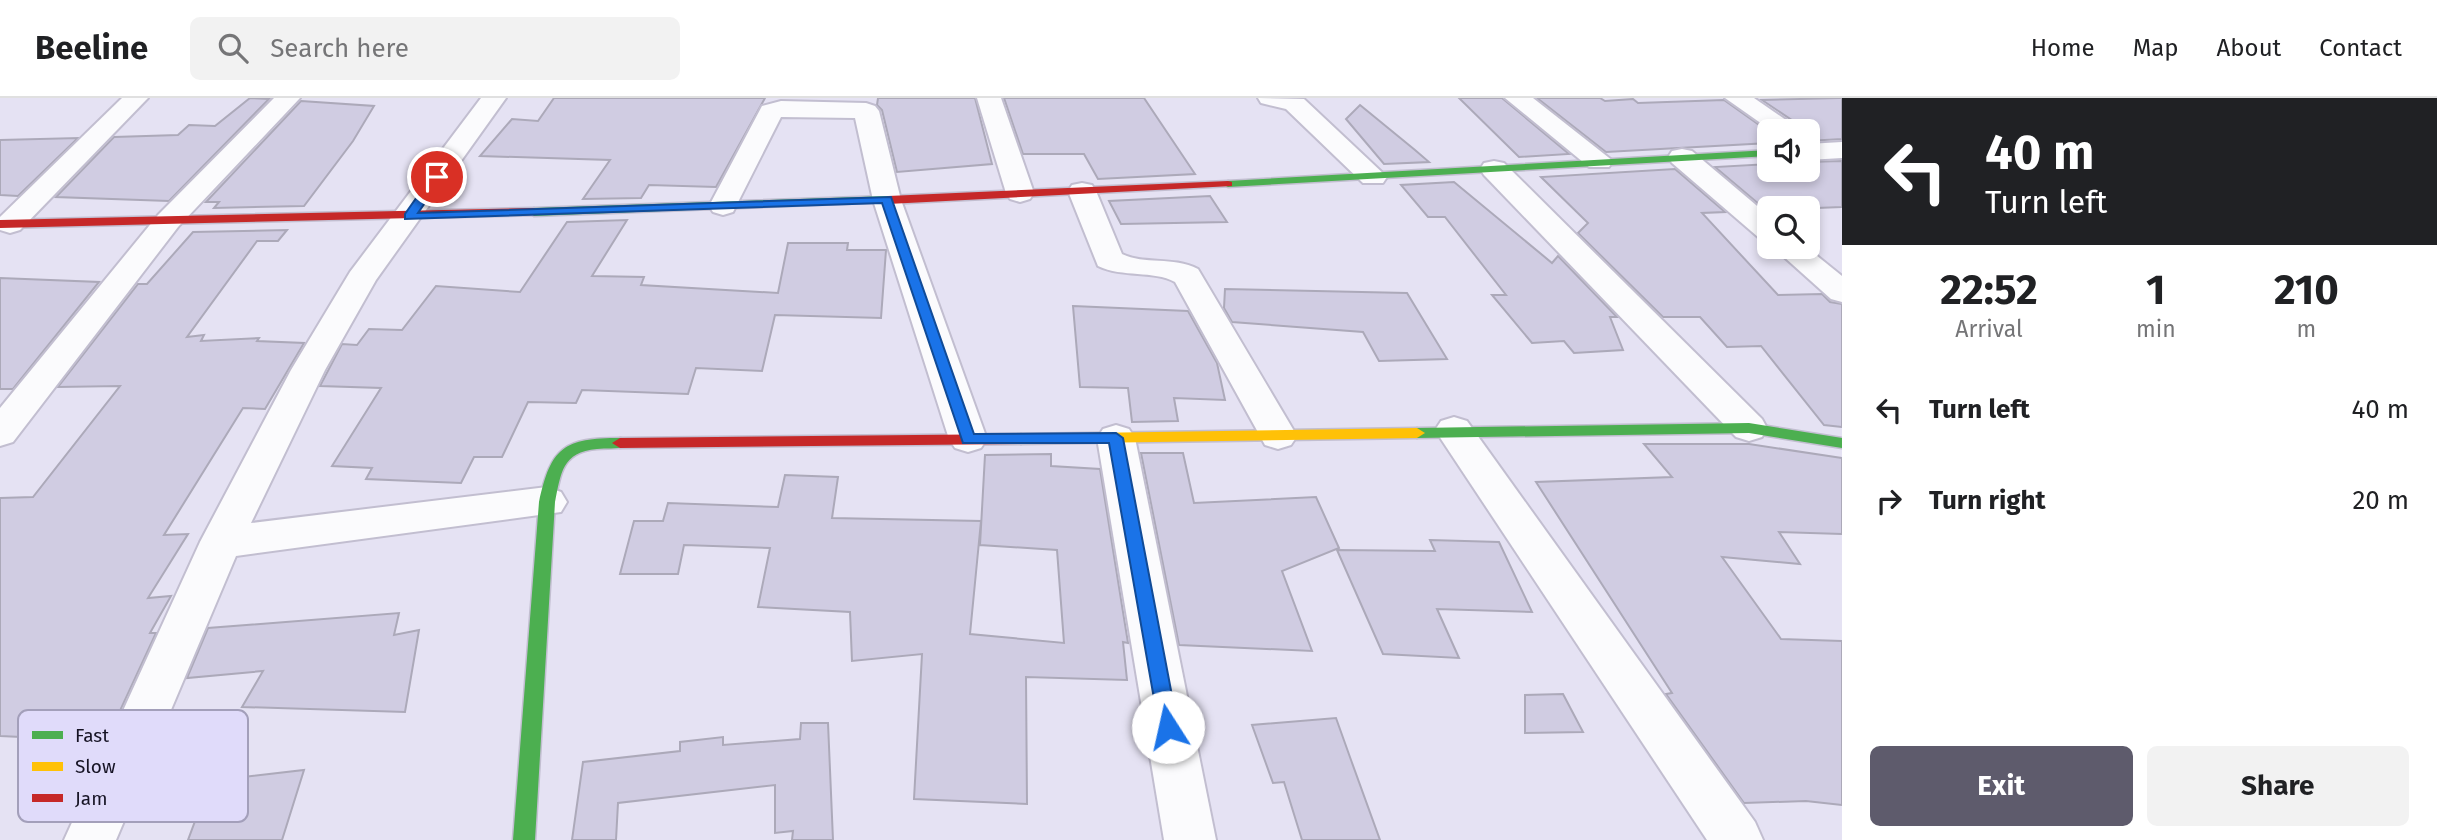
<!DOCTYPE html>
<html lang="en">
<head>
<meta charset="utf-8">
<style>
  body { margin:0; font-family:"Fira Sans",sans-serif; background:#f2f2f2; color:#202124; height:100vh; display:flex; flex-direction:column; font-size:26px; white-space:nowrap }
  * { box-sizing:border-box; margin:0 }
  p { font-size:23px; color:#757577 }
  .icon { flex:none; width:38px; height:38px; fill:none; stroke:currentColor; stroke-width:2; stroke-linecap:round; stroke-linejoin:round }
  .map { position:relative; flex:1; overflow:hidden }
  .side { display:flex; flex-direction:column; background:#fff; width:595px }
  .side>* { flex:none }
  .hud { background:#202124; color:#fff; overflow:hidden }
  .fabs { position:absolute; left:1757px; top:21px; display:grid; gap:14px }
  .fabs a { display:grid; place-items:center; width:63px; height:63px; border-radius:10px; background:#fff; box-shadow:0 4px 10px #0003; font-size:35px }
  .pin { position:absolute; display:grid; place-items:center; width:60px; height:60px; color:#fff; margin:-30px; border:4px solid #fff; border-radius:50%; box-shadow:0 2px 7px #0007 }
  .me { position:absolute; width:77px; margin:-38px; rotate:350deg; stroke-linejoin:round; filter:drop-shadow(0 0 5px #0008) }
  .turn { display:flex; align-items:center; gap:24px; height:147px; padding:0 28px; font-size:32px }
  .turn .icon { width:91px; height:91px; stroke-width:2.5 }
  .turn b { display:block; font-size:49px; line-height:60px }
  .eta { display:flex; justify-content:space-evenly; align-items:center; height:119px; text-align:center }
  .eta b { font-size:42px; font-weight:700; line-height:49px }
  .action { display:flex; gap:14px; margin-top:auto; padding:14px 28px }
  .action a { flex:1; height:80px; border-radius:10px; background:#5e5b6c; color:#fff; font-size:28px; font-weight:700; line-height:80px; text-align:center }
  .action a+a { background:#f2f2f2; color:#202124 }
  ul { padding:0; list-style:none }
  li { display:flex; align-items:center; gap:21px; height:91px; padding:0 28px }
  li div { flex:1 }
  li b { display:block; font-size:26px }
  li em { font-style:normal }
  header { display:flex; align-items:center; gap:42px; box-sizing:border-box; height:98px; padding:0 35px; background:#fff; border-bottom:2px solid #e0e0e0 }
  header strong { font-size:33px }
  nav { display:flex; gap:38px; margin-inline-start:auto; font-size:24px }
  .search { width:490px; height:63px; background:#f2f2f2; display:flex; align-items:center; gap:18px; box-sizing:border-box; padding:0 24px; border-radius:10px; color:#757577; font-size:26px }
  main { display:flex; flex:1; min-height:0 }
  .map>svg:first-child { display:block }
  .building { fill:#d0cce2; stroke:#aca9b9; stroke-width:2 }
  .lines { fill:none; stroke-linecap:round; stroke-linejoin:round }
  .street-casing { stroke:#c2bed0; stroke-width:4 }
  .fast-casing { stroke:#c2bed0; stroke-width:3 }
  .slow-casing { stroke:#c2bed0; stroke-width:3 }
  .jam-casing { stroke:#c2bed0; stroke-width:3 }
  .street { fill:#fbfbfd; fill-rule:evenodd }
  .fast { fill:#4caf50; fill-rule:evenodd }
  .slow { fill:#ffc107; fill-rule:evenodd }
  .jam { fill:#c62828; fill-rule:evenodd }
  .route { fill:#1a73e8; stroke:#114b97; stroke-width:2 }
  .key { fill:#e0dbfa; stroke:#a39fba; stroke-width:2 }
  .key-label { font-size:19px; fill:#161324 }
</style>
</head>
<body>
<header>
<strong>Beeline</strong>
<div class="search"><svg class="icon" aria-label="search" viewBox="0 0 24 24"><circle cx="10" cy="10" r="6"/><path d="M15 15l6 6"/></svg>Search here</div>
<nav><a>Home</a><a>Map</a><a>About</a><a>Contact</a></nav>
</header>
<main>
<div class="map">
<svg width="1842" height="742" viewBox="0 0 1842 742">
  <rect width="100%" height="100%" fill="#e5e2f3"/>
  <g class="building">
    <polygon points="250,0 269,1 169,103 56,99 114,39 178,37 189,27 215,28"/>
    <polygon points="554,0 765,0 716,89 649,87 641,100 583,101 610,62 480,58 512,21 538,23"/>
    <polygon points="878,0 975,0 992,66 897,74 882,12 877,7"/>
    <polygon points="1004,0 1144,0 1195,76 1098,81 1084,56 1023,56"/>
    <polygon points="1459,0 1502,0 1569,56 1519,59"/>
    <polygon points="1537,0 1600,0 1605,3 1633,1 1638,5 1724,2 1769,34 1769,45 1606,54"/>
    <polygon points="1839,0 1842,0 1842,41 1808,43 1808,33 1762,2"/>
    <polygon points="301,3 374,8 353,43 304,108 214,110 219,104 206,104"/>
    <polygon points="1360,7 1415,52 1429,64 1384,66 1346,21"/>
    <polygon points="78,40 18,98 0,97 0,42"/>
    <polygon points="1842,63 1842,109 1766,112 1715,69 1769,66 1769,72 1808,72 1808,64"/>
    <polygon points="1675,71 1725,114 1702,115 1778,197 1822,196 1830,204 1842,206 1842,329 1824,327 1761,248 1727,249 1700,219 1663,219 1578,135 1588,125 1541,79"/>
    <polygon points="1454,84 1552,165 1558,158 1617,219 1610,219 1623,252 1574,255 1564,243 1532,245 1492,197 1506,197 1445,119 1428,119 1401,87"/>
    <polygon points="1210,98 1227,124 1121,126 1109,103"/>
    <polygon points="627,122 592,178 644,179 641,187 778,195 788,145 848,145 847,152 886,152 881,220 775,217 762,273 696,270 688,296 582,292 576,305 528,304 502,359 474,359 461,385 366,381 372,370 332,368 381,290 320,288 342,246 357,247 369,231 402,232 436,188 520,194 567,124"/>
    <polygon points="287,132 278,143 257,143 187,239 204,237 201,243 259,240 257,243 304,245 265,311 243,310 164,437 188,436 148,500 171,498 150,535 156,535 106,643 0,638 0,400 33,399 120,288 58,289 138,186 147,186 193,134"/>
    <polygon points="0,180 99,184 13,291 0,291"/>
    <polygon points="1225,191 1407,195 1447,261 1379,263 1363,234 1232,224 1224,210"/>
    <polygon points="1073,208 1188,213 1217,265 1225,302 1174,300 1178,323 1132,324 1128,290 1080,289"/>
    <polygon points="1644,346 1749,346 1842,360 1842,436 1779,434 1800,466 1722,459 1781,541 1842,543 1842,707 1806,703 1744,705 1666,596 1672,595 1536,384 1672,379"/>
    <polygon points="1141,355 1183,355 1194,405 1316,399 1339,450 1282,473 1312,553 1179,547"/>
    <polygon points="1051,356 1051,368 1100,371 1128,545 1123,544 1127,582 1026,579 1027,706 914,701 922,556 852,563 850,514 758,509 770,450 684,447 678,476 620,476 634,423 663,423 668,405 778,409 785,377 838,379 832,420 981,423 970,536 1064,545 1057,452 980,447 985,357"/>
    <polygon points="1430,442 1499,444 1532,514 1437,511 1459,560 1383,556 1337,452 1435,453"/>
    <polygon points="399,515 394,537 419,532 405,614 242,609 263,573 187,580 208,530"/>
    <polygon points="1563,596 1583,634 1525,635 1525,597"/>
    <polygon points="1336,620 1351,662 1380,742 1302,742 1284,684 1273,685 1252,627"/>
    <polygon points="801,625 828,625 833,742 792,742 793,733 775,735 775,687 618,705 616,742 572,742 583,664 680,653 680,644 723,639 723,647 800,641"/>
    <polygon points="304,672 282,742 188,742 210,683"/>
  </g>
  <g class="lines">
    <defs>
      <g id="street">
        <polygon points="122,0 148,0 20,132 10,135 0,132 0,119"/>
        <polygon points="274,0 300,0 178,129 13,344 0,348 0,310 158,117"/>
        <polygon points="481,0 506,0 376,182 325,272 251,425 547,389 561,394 567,404 561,414 236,458 116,742 64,742 200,444 291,272 350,174"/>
        <polygon points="977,0 1001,0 1034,95 1030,101 1020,104 1010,101 1006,95"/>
        <polygon points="1258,0 1304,1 1387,79 1383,85 1363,85 1286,11 1261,5"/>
        <polygon points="1505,0 1533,0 1613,63 1609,69 1589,69"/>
        <polygon points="1725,0 1754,0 1802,33 1772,33"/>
        <polygon points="781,3 866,5 875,8 879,13 901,102 987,341 981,350 968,354 955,350 949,341 873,102 855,20 781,19 733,114 723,117 713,114 709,108 762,8"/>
        <polygon points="1842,44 1842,60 1808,62 1808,46"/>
        <polygon points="1682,51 1692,53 1769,118 1769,142 1758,139 1672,65 1668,59 1672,53"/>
        <polygon points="1494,63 1504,65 1762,321 1767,330 1762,339 1749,343 1736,339 1484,77 1480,71 1484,65"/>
        <path d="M 1082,85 L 1092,87 L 1096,93 L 1122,156 C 1144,167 1173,158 1198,171 L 1297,338 L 1291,347 L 1278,351 L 1265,347 L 1175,184 C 1153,172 1123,180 1098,168 L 1068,93 L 1072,87 Z"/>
        <polygon points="1773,149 1806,149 1842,178 1842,204 1831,201"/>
        <polygon points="1454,319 1467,323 1755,724 1763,742 1707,742 1435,332 1441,323"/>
        <polygon points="1116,327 1129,331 1135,340 1216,742 1164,742 1097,340 1103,331"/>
      </g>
      <g id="fast">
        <polygon points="1769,52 1769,58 1228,89 1222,86 1228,83"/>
        <polygon points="888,98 892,100 892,104 534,118 528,114 534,110"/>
        <polygon points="1749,325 1842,340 1842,350 1749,335 1417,340 1409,335 1417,330"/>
        <path d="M 620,340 L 625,341 L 628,345 L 625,349 C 616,351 606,350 597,351 C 562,354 561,375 555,404 L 535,742 L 513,742 L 539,404 C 551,349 564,340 620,340 Z"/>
      </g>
      <polygon id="slow" points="1417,330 1425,335 1417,340 1021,346 1013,341 1021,336"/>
      <g id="jam">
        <polygon points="1228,83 1232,84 1232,88 888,106 882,102 888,98"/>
        <polygon points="534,110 540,114 538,117 0,130 0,122"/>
        <polygon points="1021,336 1029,341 1021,346 620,350 612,345 620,340"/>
      </g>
    </defs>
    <use href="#street" class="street-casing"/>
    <use href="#fast" class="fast-casing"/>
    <use href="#slow" class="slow-casing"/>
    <use href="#jam" class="jam-casing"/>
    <use href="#street" class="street"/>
    <use href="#fast" class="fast"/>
    <use href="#slow" class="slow"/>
    <use href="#jam" class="jam"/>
  </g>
  <polygon class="route" points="437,75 443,79 418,115 891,99 974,336 1116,335 1123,340 1178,629 1175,635 1168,638 1161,635 1159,629 1109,345 963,345 882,105 405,121 405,116 433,76"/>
  <rect x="18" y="612" width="230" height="112" rx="10" class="key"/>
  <rect x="32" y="633" width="31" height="8" fill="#4caf50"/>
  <rect x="32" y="664" width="31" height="9" fill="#ffc107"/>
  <rect x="32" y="696" width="31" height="8" fill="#c62828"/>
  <g class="key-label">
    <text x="75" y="644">Fast</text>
    <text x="75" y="675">Slow</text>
    <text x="75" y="707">Jam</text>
  </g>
</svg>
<div class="fabs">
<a><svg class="icon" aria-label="sound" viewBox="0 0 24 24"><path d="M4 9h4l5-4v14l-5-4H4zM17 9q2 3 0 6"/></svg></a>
<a><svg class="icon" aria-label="search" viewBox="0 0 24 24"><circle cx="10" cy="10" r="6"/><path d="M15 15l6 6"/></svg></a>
</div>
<div class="pin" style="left:437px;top:79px;background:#d93025"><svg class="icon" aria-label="arrive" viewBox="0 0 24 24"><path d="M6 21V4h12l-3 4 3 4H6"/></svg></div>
<svg class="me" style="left:1168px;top:629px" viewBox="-20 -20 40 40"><circle r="19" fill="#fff"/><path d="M0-13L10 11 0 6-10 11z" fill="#1a73e8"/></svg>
</div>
<section class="side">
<div class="hud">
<div class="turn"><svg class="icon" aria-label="left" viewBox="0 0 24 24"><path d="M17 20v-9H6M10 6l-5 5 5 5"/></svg><div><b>40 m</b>Turn left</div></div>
</div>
<div class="eta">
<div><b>22:52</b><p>Arrival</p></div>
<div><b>1</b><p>min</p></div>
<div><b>210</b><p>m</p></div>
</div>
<ul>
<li><svg class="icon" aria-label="left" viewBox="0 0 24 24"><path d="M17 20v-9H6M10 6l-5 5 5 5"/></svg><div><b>Turn left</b></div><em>40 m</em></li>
<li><svg class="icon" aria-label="right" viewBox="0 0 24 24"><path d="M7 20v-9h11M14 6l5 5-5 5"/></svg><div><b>Turn right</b></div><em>20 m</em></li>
</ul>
<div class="action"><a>Exit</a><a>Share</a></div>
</section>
</main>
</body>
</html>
